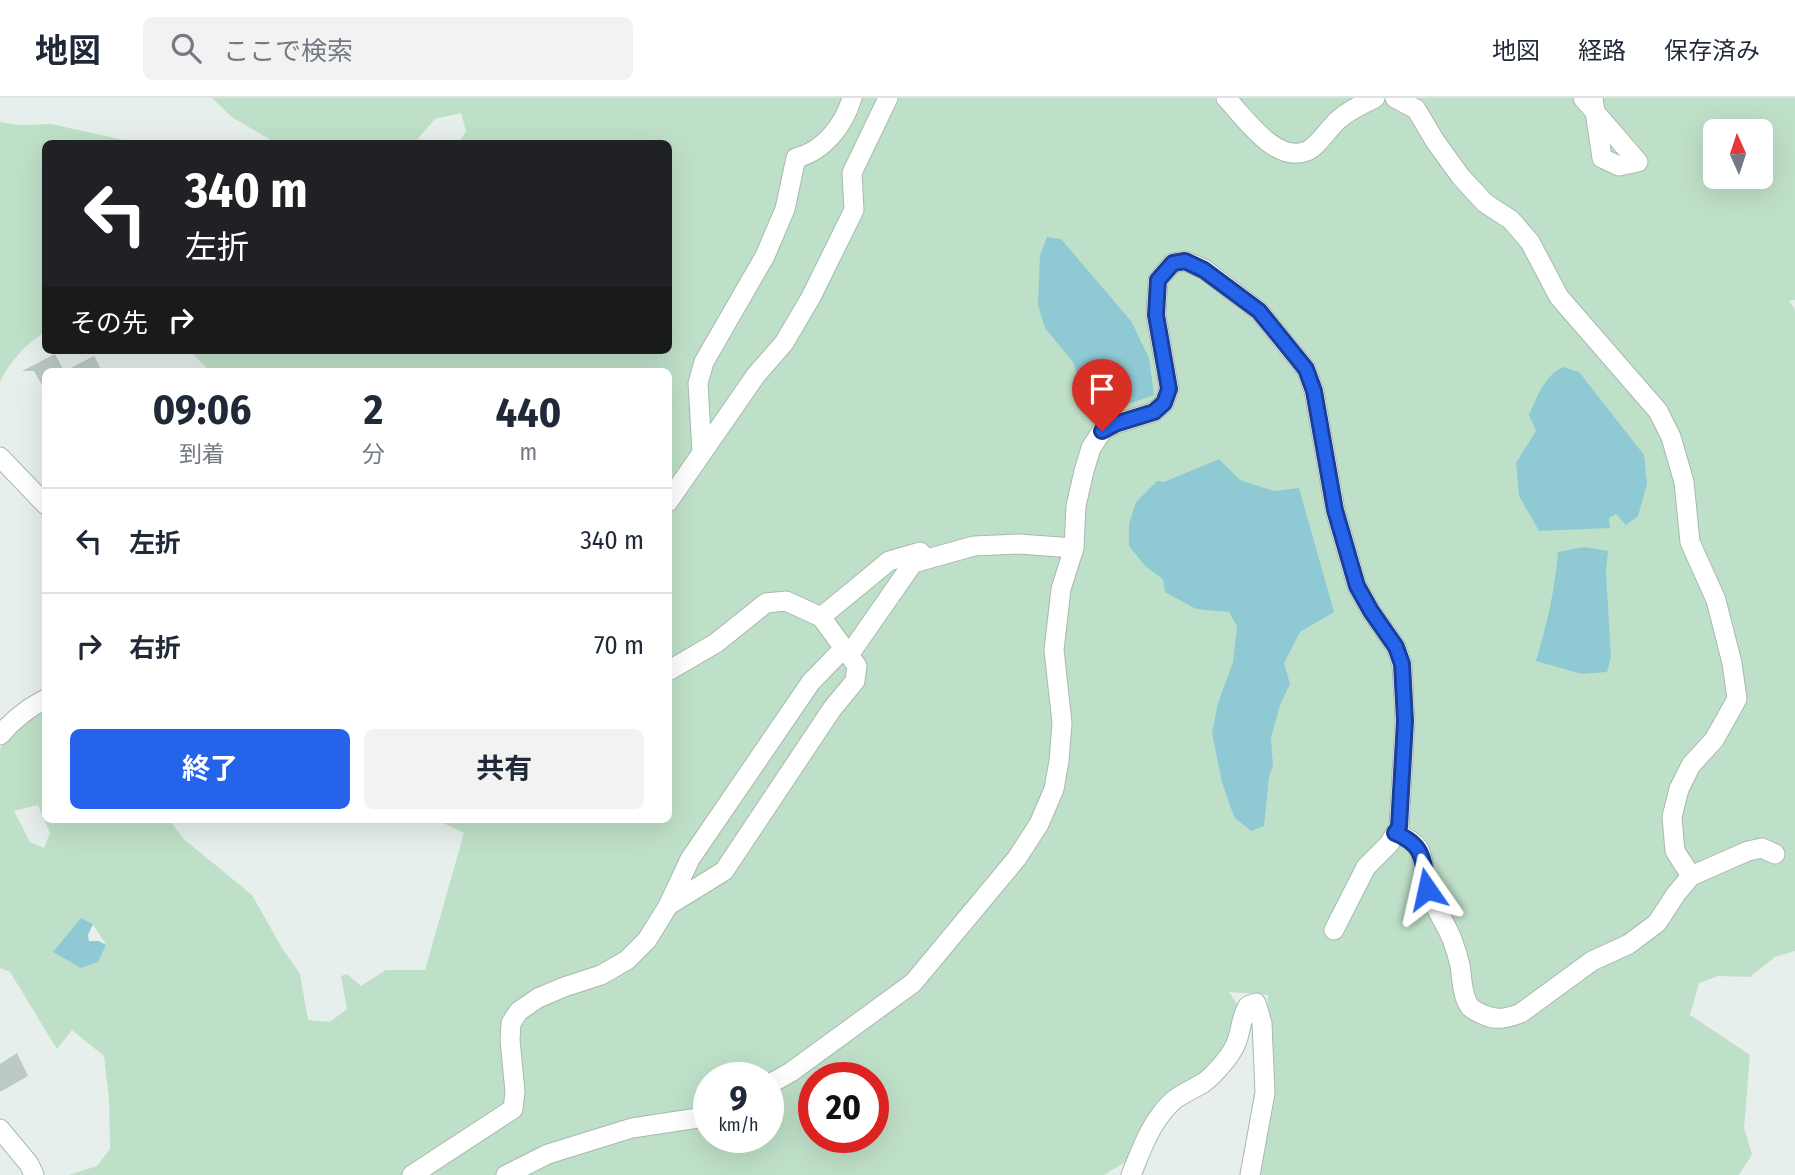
<!DOCTYPE html>
<html lang="ja">
<head>
<meta charset="utf-8">
<style>
  body { margin:0; font-family:"Fira Sans Condensed","Noto Sans JP",sans-serif; background:#f2f2f3; color:#1f2937; height:100vh; display:flex; flex-direction:column; font-size:26px; white-space:nowrap }
  * { box-sizing:border-box; margin:0 }
  p { font-size:23px; color:#747a83 }
  .icon { flex:none; width:38px; height:38px; fill:none; stroke:currentColor; stroke-width:2; stroke-linecap:round; stroke-linejoin:round }
  .map { position:relative; flex:1; overflow:hidden }
  .side { position:absolute; left:42px; top:270px; width:630px; height:455px; display:flex; flex-direction:column; background:#fff; border-radius:10px; box-shadow:0 7px 28px #0002 }
  .side>* { flex:none }
  .hud { position:absolute; left:42px; top:42px; width:630px; height:214px; border-radius:10px; box-shadow:0 7px 28px #0002; background:#202124; color:#fff; overflow:hidden }
  .needle { width:46px; rotate:357deg }
  .tools { position:absolute; left:1703px; top:21px; display:grid; gap:14px }
  .tools a { display:grid; place-items:center; width:70px; height:70px; border-radius:10px; background:#fff; box-shadow:0 7px 28px #0002; font-size:35px }
  .speed { position:absolute; left:693px; top:964px; display:flex; gap:14px; font-size:35px; font-weight:700; text-align:center }
  .speed>* { display:grid; place-content:center; width:91px; height:91px; border-radius:50%; background:#fff; box-shadow:0 7px 28px #0002; line-height:1 }
  .speed small { font-size:18px; font-weight:400 }
  .speed .limit { border:10px solid #d22; background:#fff; color:#111 }
  .pin { position:absolute; display:grid; place-items:center; width:60px; height:60px; color:#fff; margin:-72px -30px; border-radius:50% 50% 50% 0; rotate:-45deg; box-shadow:0 0 7px #0007 }
  .pin .icon { rotate:45deg }
  .me { position:absolute; width:77px; margin:-38px; rotate:349deg; stroke-linejoin:round; filter:drop-shadow(0 0 5px #0008) }
  .turn { display:flex; align-items:center; gap:24px; height:147px; padding:0 28px; font-size:32px }
  .turn .icon { width:91px; height:91px; stroke-width:2.5 }
  .turn b { display:block; font-size:49px; line-height:60px }
  .then { display:flex; align-items:center; height:66px; padding:0 28px; background:#0003; gap:14px; font-size:26px }
  .eta { display:flex; justify-content:space-evenly; align-items:center; height:119px; text-align:center }
  .eta b { font-size:42px; font-weight:700; line-height:49px }
  .button { display:flex; gap:14px; margin-top:auto; padding:14px 28px }
  .button a { flex:1; height:80px; border-radius:10px; background:#2563eb; color:#fff; font-size:28px; font-weight:700; line-height:80px; text-align:center }
  .button a+a { background:#f2f2f3; color:#1f2937 }
  ul { padding:0; list-style:none }
  li { display:flex; align-items:center; gap:21px; height:105px; padding:0 28px; border-top:2px solid #e0e1e3 }
  li div { flex:1 }
  li b { display:block; font-size:26px }
  li em { font-style:normal }
  header { display:flex; align-items:center; gap:42px; box-sizing:border-box; height:98px; padding:0 35px; background:#fff; border-bottom:2px solid #e0e1e3 }
  header strong { font-size:33px }
  nav { display:flex; gap:38px; margin-inline-start:auto; font-size:24px }
  .search { width:490px; height:63px; background:#f2f2f3; display:flex; align-items:center; gap:18px; box-sizing:border-box; padding:0 24px; border-radius:10px; color:#747a83; font-size:26px }
  .map>svg:first-child { display:block }
  .green { fill:#bfe0c8; fill-rule:evenodd }
  .water { fill:#8ec9d4 }
  .building { fill:#bbcac4 }
  .lines { fill:none; stroke-linecap:round; stroke-linejoin:round }
  .minor-casing { stroke:#a8b8b2; stroke-width:21 }
  .minor { stroke:#fff; stroke-width:19 }
  .route-casing { stroke:#184099; stroke-width:18 }
  .route { stroke:#2563eb; stroke-width:12 }
</style>
</head>
<body>
<header>
<strong>地図</strong>
<div class="search"><svg class="icon" aria-label="search" viewBox="0 0 24 24"><circle cx="10" cy="10" r="6"/><path d="M15 15l6 6"/></svg>ここで検索</div>
<nav><a>地図</a><a>経路</a><a>保存済み</a></nav>
</header>
<div class="map">
<svg width="1795" height="1077" viewBox="0 0 1795 1077">
  <rect width="100%" height="100%" fill="#e6efeb"/>
  <g class="green">
    <path d="M 212,0 L 1795,0 L 1795,202 L 1789,203 L 1795,211 L 1795,853 L 1775,859 L 1750,879 L 1718,878 L 1699,885 L 1690,917 L 1750,957 L 1744,1030 L 1752,1056 L 1739,1077 L 1262,1077 L 1257,1072 L 1268,897 L 1229,894 L 1241,912 L 1240,931 L 1203,984 L 1135,1058 L 1104,1077 L 69,1077 L 97,1068 L 110,1051 L 109,1001 L 104,958 L 72,932 L 57,951 L 10,874 L 0,870 L 0,651 L 11,635 L 33,616 L 45,614 L 46,721 L 168,721 L 185,742 L 252,797 L 282,850 L 300,876 L 308,922 L 330,924 L 347,911 L 341,878 L 347,876 L 361,888 L 386,872 L 425,872 L 464,735 L 435,721 L 668,721 L 668,273 L 210,273 L 190,253 L 186,252 L 668,252 L 668,46 L 459,45 L 466,33 L 461,15 L 435,21 L 414,45 L 276,45 L 233,20 ZM 1715,33 L 1760,33 L 1760,79 L 1715,79 ZM 38,707 L 50,735 L 44,750 L 30,744 L 14,713 ZM 81,820 L 93,826 L 106,847 L 98,864 L 53,854 ZM 709,980 L 768,980 L 768,1040 L 709,1040 ZM 814,980 L 873,980 L 873,1040 L 814,1040 Z"/>
    <path d="M 0,24 L 19,27 L 51,26 L 128,43 L 134,45 L 46,46 L 45,234 C 24,247 12,262 0,283 Z"/>
  </g>
  <g class="water">
    <polygon points="1047,139 1061,141 1131,223 1149,260 1154,297 1091,319 1073,264 1045,230 1038,207 1040,158"/>
    <path d="M 1563,269 L 1579,274 L 1644,357 L 1647,386 L 1638,418 L 1626,427 L 1616,416 L 1609,420 L 1610,430 L 1539,433 L 1519,398 L 1516,365 L 1536,333 L 1529,317 C 1537,299 1545,277 1563,269 Z"/>
    <polygon points="1219,361 1240,382 1274,393 1299,390 1334,514 1300,534 1284,565 1290,586 1280,607 1271,640 1273,668 1269,679 1264,728 1251,733 1234,719 1222,684 1212,635 1218,605 1233,564 1237,528 1229,514 1196,511 1165,494 1163,481 1146,469 1129,448 1129,426 1136,404 1157,383 1164,384"/>
    <path d="M 1584,449 L 1608,453 L 1606,475 L 1611,559 L 1607,574 L 1582,576 L 1536,563 C 1547,526 1555,492 1558,454 Z"/>
    <polygon points="81,820 93,826 88,837 89,843 99,843 106,847 98,864 81,870 53,854"/>
  </g>
  <g class="building">
    <polygon points="55,256 64,273 46,273 46,294 34,273 22,273"/>
    <polygon points="94,258 102,273 65,273"/>
    <polygon points="17,955 28,978 0,994 0,966"/>
  </g>
  <g class="lines">
    <defs>
      <g id="minor">
        <path d="M 1226,0 C 1245,20 1276,66 1307,53 C 1317,49 1329,30 1338,22 C 1348,13 1362,6 1375,0"/>
        <polyline points="1395,0 1416,11 1435,43 1461,79 1485,105 1511,122 1530,144 1559,199 1658,313 1671,339 1684,384 1690,444 1716,502 1732,565 1737,601 1714,642 1691,667 1679,691 1672,719 1675,753 1691,778"/>
        <polyline points="1583,0 1638,64 1619,68 1602,60 1593,0"/>
        <path d="M 702,354 L 698,285 L 704,264 L 765,158 L 785,111 L 796,60 C 824,53 844,27 852,0"/>
        <polyline points="0,359 46,407"/>
        <polyline points="668,404 756,277 784,245 811,199 854,112 852,75 888,0"/>
        <polyline points="821,519 889,463 920,454 924,458"/>
        <polyline points="849,557 913,465 974,448 1019,446 1074,450"/>
        <polyline points="668,573 716,545 766,505 786,503 821,519 857,568 855,583 832,611 724,773 669,807"/>
        <path d="M 0,637 C 14,621 27,610 46,601"/>
        <path d="M 1396,735 C 1432,749 1418,764 1428,792 C 1434,809 1445,824 1452,841 C 1455,849 1458,859 1460,867 C 1462,880 1462,899 1470,909 C 1474,913 1480,915 1484,917 C 1497,923 1508,920 1521,915 L 1592,863 L 1629,846 L 1657,825 L 1676,796 L 1691,778 L 1748,753 L 1762,750 L 1775,756"/>
        <polyline points="768,987 791,974 913,885 1017,760 1039,726 1054,691 1059,663 1062,625 1054,552 1061,491 1074,450 1076,408 1084,373 1091,350 1102,333 1115,326 1154,314 1164,305 1169,291 1156,217 1158,182 1173,165 1185,163 1204,171 1259,213 1306,271 1314,293 1335,412 1357,488 1371,513 1396,549 1402,566 1405,623 1399,729 1389,746 1366,769 1334,832"/>
        <polyline points="0,1031 29,1066 34,1077"/>
        <polyline points="412,1077 513,1011 515,994 510,942 511,925 519,913 538,900 564,889 601,877 627,862 647,842 668,808 690,761 811,584 844,550"/>
        <polyline points="506,1077 548,1056 632,1030 698,1020 709,1015"/>
        <path d="M 1131,1077 C 1142,1050 1152,1021 1174,1002 C 1183,995 1194,991 1203,985 C 1211,980 1227,962 1232,953 C 1242,939 1239,922 1248,908 L 1256,905 L 1262,925 L 1265,995 L 1250,1077"/>
      </g>
    </defs>
    <use href="#minor" class="minor-casing"/>
    <use href="#minor" class="minor"/>
  </g>
  <g class="lines">
    <defs>
      <path id="route" d="M 1102,333 L 1115,326 L 1154,314 L 1164,305 L 1169,291 L 1156,217 L 1158,182 L 1173,165 L 1185,163 L 1204,172 L 1259,213 L 1306,271 L 1314,293 L 1335,412 L 1357,488 L 1371,513 L 1396,549 L 1402,566 L 1405,623 L 1399,729 L 1395,735 C 1425,747 1423,763 1427,791"/>
    </defs>
    <use href="#route" class="route-casing"/>
    <use href="#route" class="route"/>
  </g>
</svg>
<div class="tools">
<a><svg class="needle" viewBox="-14 -14 28 28"><path d="M0-13l5 13h-10z" fill="#e53935"/><path d="M0 13l5-13h-10z" fill="#747a83"/></svg></a>
</div>
<div class="speed"><div>9<small>km/h</small></div><div class="limit">20</div></div>
<div class="pin" style="left:1102px;top:333px;background:#d93025"><svg class="icon" aria-label="arrive" viewBox="0 0 24 24"><path d="M6 21V4h12l-3 4 3 4H6"/></svg></div>
<svg class="me" style="left:1427px;top:791px" viewBox="-20 -20 40 40"><path d="M0-17L14 15 0 8-14 15z" fill="#2563eb" stroke="#fff" stroke-width="4"/></svg>
<div class="hud">
<div class="turn"><svg class="icon" aria-label="left" viewBox="0 0 24 24"><path d="M17 20v-9H6M10 6l-5 5 5 5"/></svg><div><b>340 m</b>左折</div></div>
<div class="then">その先<svg class="icon" aria-label="right" viewBox="0 0 24 24"><path d="M7 20v-9h11M14 6l5 5-5 5"/></svg></div>
</div>
<section class="side">
<div class="eta">
<div><b>09:06</b><p>到着</p></div>
<div><b>2</b><p>分</p></div>
<div><b>440</b><p>m</p></div>
</div>
<ul>
<li><svg class="icon" aria-label="left" viewBox="0 0 24 24"><path d="M17 20v-9H6M10 6l-5 5 5 5"/></svg><div><b>左折</b></div><em>340 m</em></li>
<li><svg class="icon" aria-label="right" viewBox="0 0 24 24"><path d="M7 20v-9h11M14 6l5 5-5 5"/></svg><div><b>右折</b></div><em>70 m</em></li>
</ul>
<div class="button"><a>終了</a><a>共有</a></div>
</section>
</div>
</body>
</html>
